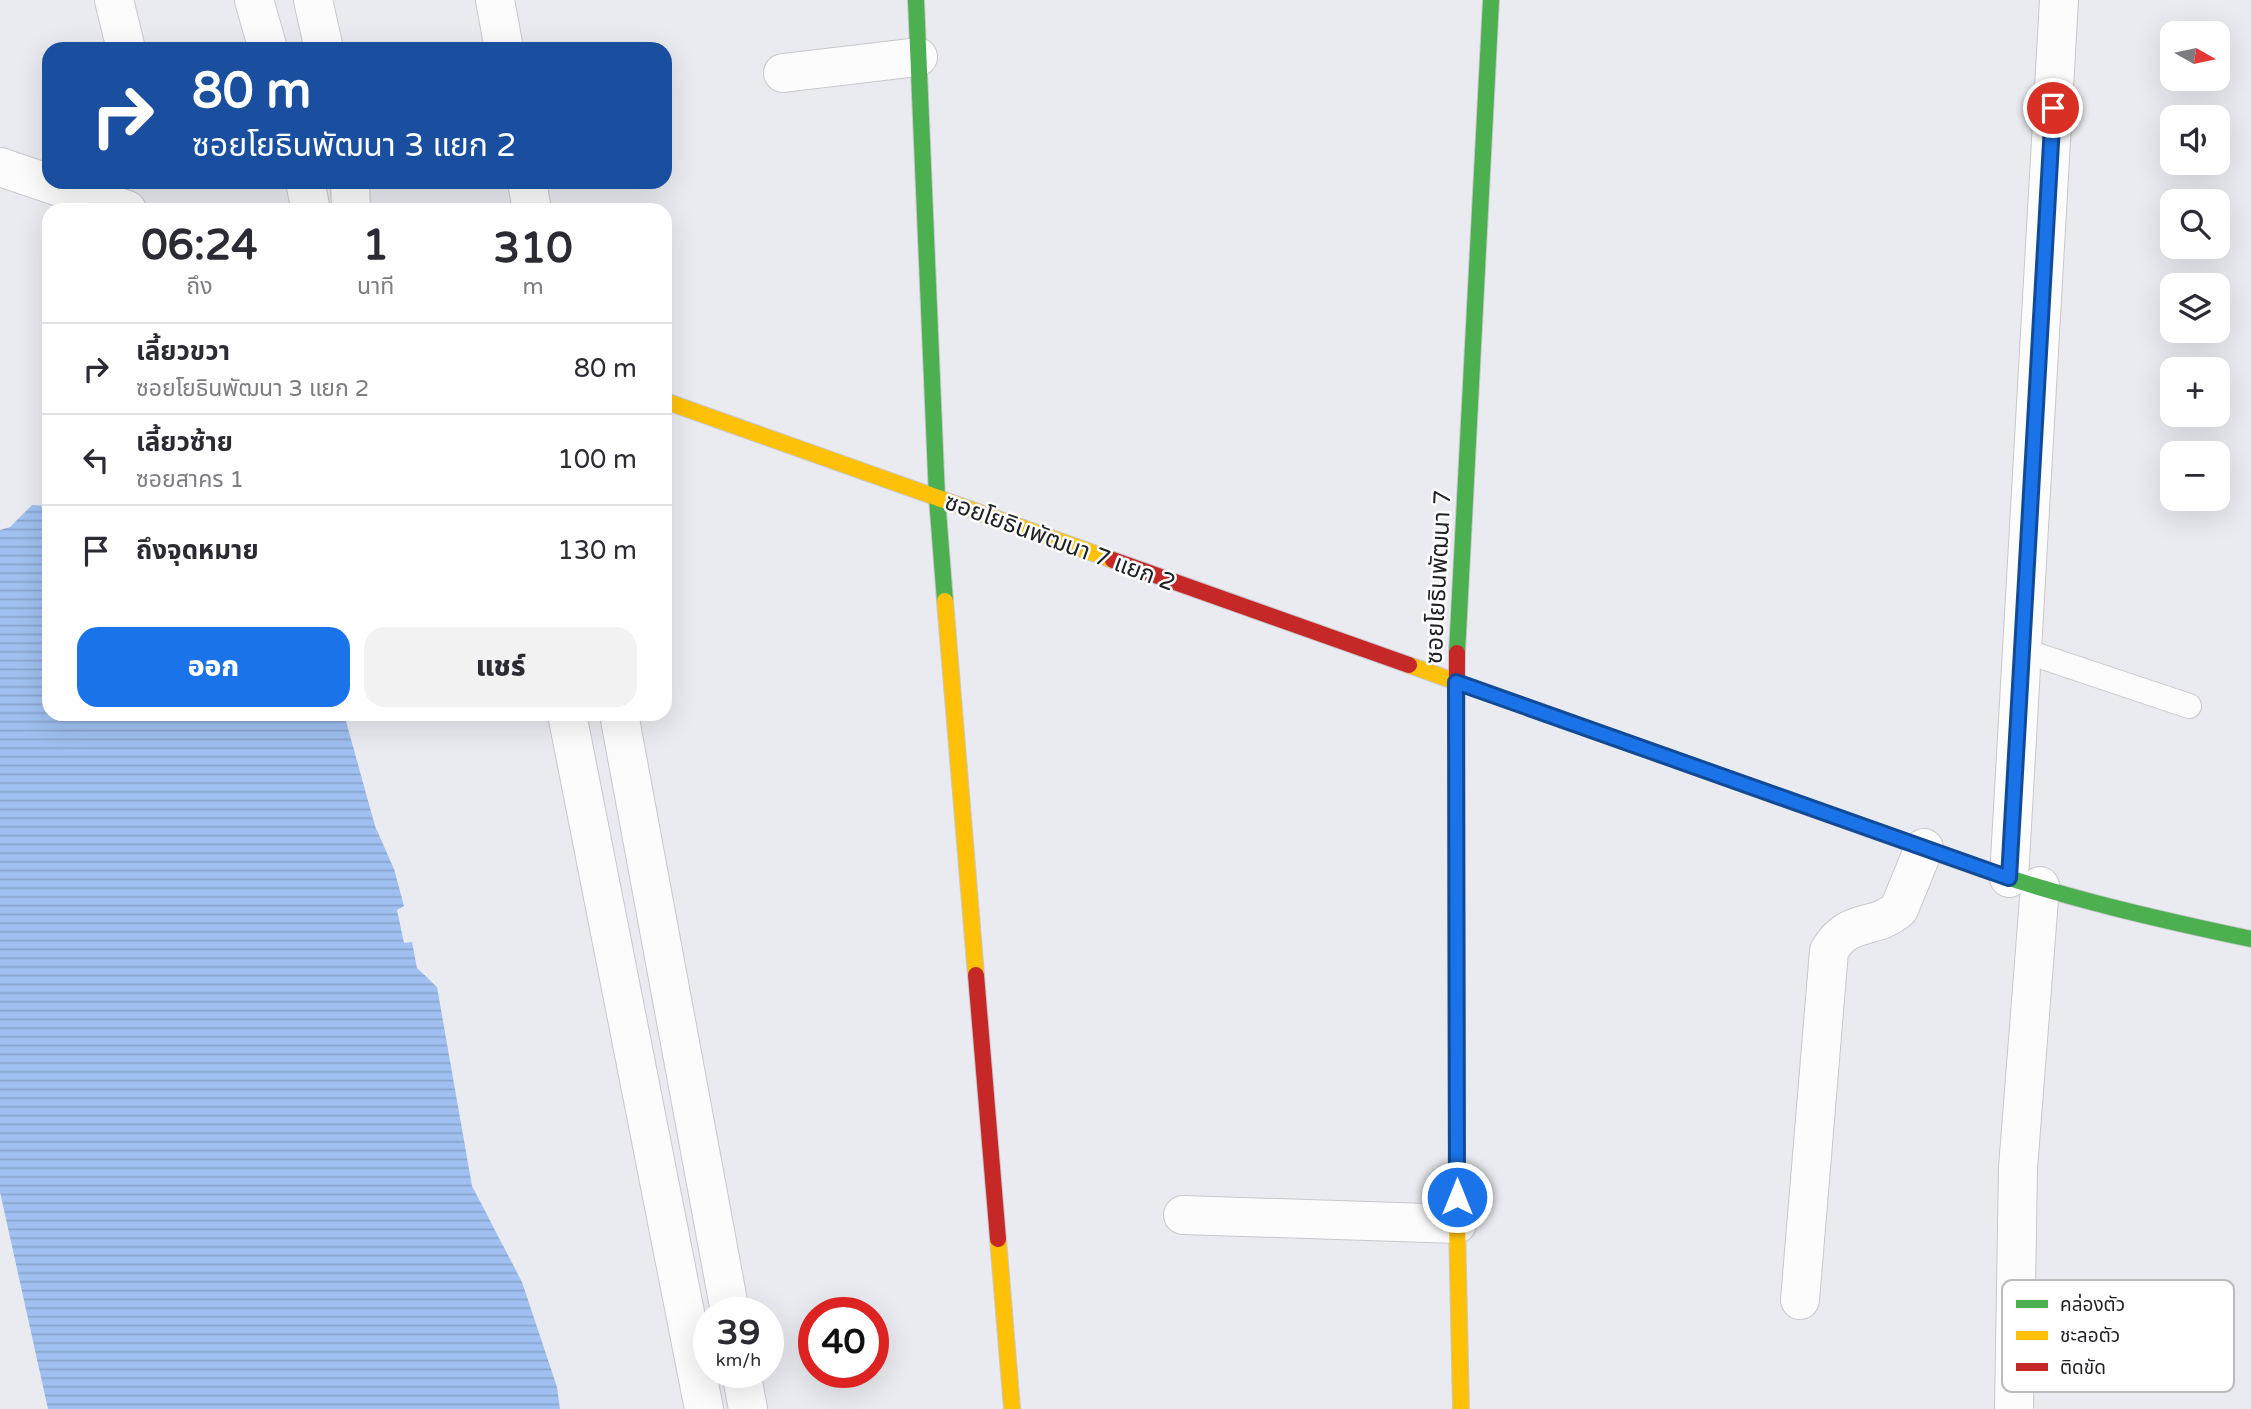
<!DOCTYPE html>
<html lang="th">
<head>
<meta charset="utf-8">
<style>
  body { margin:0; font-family:"Varela Round","Noto Sans Thai",sans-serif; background:#f2f2f3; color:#2b2b33; height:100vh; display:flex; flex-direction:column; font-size:26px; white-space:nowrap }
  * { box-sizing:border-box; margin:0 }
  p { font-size:23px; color:#7c7c81 }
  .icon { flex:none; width:38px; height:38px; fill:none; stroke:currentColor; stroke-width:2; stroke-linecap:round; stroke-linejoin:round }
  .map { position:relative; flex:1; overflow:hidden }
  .details { position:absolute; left:42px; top:203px; width:630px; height:518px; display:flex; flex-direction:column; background:#fff; border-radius:21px; box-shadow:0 7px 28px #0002 }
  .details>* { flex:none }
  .hud { position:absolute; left:42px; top:42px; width:630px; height:147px; border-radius:21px; box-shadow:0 7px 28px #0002; background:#1a4fa0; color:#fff; overflow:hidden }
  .needle { width:46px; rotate:99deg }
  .fabs { position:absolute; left:2160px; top:21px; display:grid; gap:14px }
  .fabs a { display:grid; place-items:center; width:70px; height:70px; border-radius:14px; background:#fff; box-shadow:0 7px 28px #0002; font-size:35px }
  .speed { position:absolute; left:693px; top:1297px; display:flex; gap:14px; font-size:35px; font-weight:700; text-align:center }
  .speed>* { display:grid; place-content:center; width:91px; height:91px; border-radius:50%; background:#fff; box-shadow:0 7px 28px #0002; line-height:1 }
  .speed small { font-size:18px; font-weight:400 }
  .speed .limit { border:10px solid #d22; background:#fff; color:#111 }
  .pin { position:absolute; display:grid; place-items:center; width:60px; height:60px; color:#fff; margin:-30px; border:4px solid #fff; border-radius:50%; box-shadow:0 2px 7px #0007 }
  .me { position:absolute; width:77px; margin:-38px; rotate:0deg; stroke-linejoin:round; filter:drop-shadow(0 0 5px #0008) }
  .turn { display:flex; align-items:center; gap:24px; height:147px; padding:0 35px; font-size:32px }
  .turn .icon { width:91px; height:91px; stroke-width:2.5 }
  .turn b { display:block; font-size:49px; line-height:60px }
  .eta { display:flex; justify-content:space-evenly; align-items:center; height:119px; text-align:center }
  .eta b { font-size:42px; font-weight:800; line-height:49px }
  .cta { display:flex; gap:14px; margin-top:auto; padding:14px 35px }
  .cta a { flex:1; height:80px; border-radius:21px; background:#1a73e8; color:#fff; font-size:28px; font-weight:800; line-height:80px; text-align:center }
  .cta a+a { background:#f2f2f3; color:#2b2b33 }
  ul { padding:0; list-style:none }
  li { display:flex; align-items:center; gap:21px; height:91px; padding:0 35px; border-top:2px solid #e1e1e2 }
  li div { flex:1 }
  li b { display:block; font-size:26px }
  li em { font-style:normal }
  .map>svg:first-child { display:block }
  .water { fill:url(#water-rules) }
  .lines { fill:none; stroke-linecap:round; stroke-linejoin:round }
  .lane-casing { stroke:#c8c8cc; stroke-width:26 }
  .street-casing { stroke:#c8c8cc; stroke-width:40 }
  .fast-casing { stroke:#c8c8cc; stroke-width:18 }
  .slow-casing { stroke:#c8c8cc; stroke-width:18 }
  .jam-casing { stroke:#c8c8cc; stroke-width:18 }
  .lane { stroke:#fcfcfd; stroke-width:24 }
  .street { stroke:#fcfcfd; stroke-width:38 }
  .fast { stroke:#4caf50; stroke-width:16 }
  .slow { stroke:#ffc107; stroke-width:16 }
  .jam { stroke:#c62828; stroke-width:16 }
  .route-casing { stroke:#114b97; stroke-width:18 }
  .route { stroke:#1a73e8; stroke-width:12 }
  .labels { text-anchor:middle; stroke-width:5; stroke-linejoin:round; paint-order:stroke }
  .street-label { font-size:24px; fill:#202124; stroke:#fff }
  .key { fill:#fff; stroke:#bcbcbd; stroke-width:2 }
  .key-label { font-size:19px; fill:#202124 }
</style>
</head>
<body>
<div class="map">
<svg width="2251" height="1409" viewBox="0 0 2251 1409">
  <defs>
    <pattern id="water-rules" width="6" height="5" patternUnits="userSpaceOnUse" patternTransform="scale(1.75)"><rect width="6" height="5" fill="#9fc0f0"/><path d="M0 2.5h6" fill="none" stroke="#89a5ce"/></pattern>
  </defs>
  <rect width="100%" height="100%" fill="#eaebf0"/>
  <polygon class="water" points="32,505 49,506 49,714 344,714 375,826 394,869 404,906 397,910 404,943 412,942 417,968 437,987 472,1186 522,1282 557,1387 560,1409 48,1409 0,1192 0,530 10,527"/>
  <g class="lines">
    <defs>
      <polyline id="lane" points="2022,650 2189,706"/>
      <g id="street">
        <polyline points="114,0 126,49"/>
        <polyline points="254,0 268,49"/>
        <polyline points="313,0 324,49"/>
        <polyline points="495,0 504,49"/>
        <polyline points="783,73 918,57"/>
        <polyline points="0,167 127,210"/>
        <polyline points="305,182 311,210"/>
        <polyline points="350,182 351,210"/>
        <polyline points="527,182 532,210"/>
        <polyline points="567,714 704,1409"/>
        <polyline points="619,714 730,1312"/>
        <polyline points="2009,878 2059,0"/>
        <polyline points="1183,1215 1457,1224"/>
        <path d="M 1800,1300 L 1829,951 C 1848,917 1874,931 1899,909 L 1924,848"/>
        <polyline points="741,1372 748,1409"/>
        <polyline points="2014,1409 2018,1168 2040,886"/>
      </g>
      <g id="fast">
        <polyline points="916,0 937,498 945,601"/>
        <polyline points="1457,653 1491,0"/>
        <path d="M 1982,869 C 2069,899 2161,920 2251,939"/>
      </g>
      <g id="slow">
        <polyline points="665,401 1113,560"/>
        <polyline points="945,601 976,975"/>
        <polyline points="1409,665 1982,869"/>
        <polyline points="1456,890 1457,1224 1461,1409"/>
        <polyline points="998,1239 1012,1409"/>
      </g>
      <g id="jam">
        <polyline points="1113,560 1409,665"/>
        <polyline points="1456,890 1457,653"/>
        <polyline points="976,975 998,1239"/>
      </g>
    </defs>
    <use href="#lane" class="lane-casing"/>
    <use href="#street" class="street-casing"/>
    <use href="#fast" class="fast-casing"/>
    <use href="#slow" class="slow-casing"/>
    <use href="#jam" class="jam-casing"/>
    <use href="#lane" class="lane"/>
    <use href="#street" class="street"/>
    <use href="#fast" class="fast"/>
    <use href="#slow" class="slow"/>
    <use href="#jam" class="jam"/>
  </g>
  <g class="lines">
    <defs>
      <polyline id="route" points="1457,1197 1456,682 2009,878 2053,108"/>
    </defs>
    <use href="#route" class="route-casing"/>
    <use href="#route" class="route"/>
  </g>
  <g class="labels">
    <g class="street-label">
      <text transform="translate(1060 542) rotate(20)" y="8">ซอยโยธินพัฒนา 7 แยก 2</text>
      <text transform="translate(1438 577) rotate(-87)" y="8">ซอยโยธินพัฒนา 7</text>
    </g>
  </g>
  <rect x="2002" y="1280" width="232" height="112" rx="10" class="key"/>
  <rect x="2016" y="1300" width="32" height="8" fill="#4caf50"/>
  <rect x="2016" y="1331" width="32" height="9" fill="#ffc107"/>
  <rect x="2016" y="1363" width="32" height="8" fill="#c62828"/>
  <g class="key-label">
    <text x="2060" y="1311">คล่องตัว</text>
    <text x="2060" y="1342">ชะลอตัว</text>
    <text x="2060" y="1374">ติดขัด</text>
  </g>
</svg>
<div class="fabs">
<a><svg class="needle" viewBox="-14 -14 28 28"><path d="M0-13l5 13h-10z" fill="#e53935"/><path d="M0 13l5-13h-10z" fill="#7c7c81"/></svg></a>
<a><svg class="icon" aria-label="sound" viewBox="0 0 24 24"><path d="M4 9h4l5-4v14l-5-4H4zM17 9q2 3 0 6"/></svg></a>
<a><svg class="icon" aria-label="search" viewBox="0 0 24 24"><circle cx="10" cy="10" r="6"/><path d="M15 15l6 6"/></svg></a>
<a><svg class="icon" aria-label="layers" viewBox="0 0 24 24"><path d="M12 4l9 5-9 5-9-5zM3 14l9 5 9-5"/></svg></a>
<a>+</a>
<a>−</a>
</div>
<div class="speed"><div>39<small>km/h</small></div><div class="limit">40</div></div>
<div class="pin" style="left:2053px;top:108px;background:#d93025"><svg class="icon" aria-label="arrive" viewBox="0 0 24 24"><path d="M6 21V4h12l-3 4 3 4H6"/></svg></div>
<svg class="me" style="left:1457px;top:1197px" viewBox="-20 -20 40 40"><circle r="17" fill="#1a73e8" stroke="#fff" stroke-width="3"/><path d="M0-11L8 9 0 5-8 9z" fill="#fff"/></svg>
<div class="hud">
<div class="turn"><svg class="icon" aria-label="right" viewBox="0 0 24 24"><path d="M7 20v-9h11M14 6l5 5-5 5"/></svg><div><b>80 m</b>ซอยโยธินพัฒนา 3 แยก 2</div></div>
</div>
<section class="details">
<div class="eta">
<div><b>06:24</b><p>ถึง</p></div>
<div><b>1</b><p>นาที</p></div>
<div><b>310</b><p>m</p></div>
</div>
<ul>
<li><svg class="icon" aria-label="right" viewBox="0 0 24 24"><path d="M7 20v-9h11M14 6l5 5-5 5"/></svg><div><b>เลี้ยวขวา</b><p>ซอยโยธินพัฒนา 3 แยก 2</p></div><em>80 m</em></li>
<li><svg class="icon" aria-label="left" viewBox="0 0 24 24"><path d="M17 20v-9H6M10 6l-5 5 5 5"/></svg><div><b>เลี้ยวซ้าย</b><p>ซอยสาคร 1</p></div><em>100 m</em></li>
<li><svg class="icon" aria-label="arrive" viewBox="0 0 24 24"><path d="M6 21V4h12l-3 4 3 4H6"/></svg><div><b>ถึงจุดหมาย</b></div><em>130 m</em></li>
</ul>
<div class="cta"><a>ออก</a><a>แชร์</a></div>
</section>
</div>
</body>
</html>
